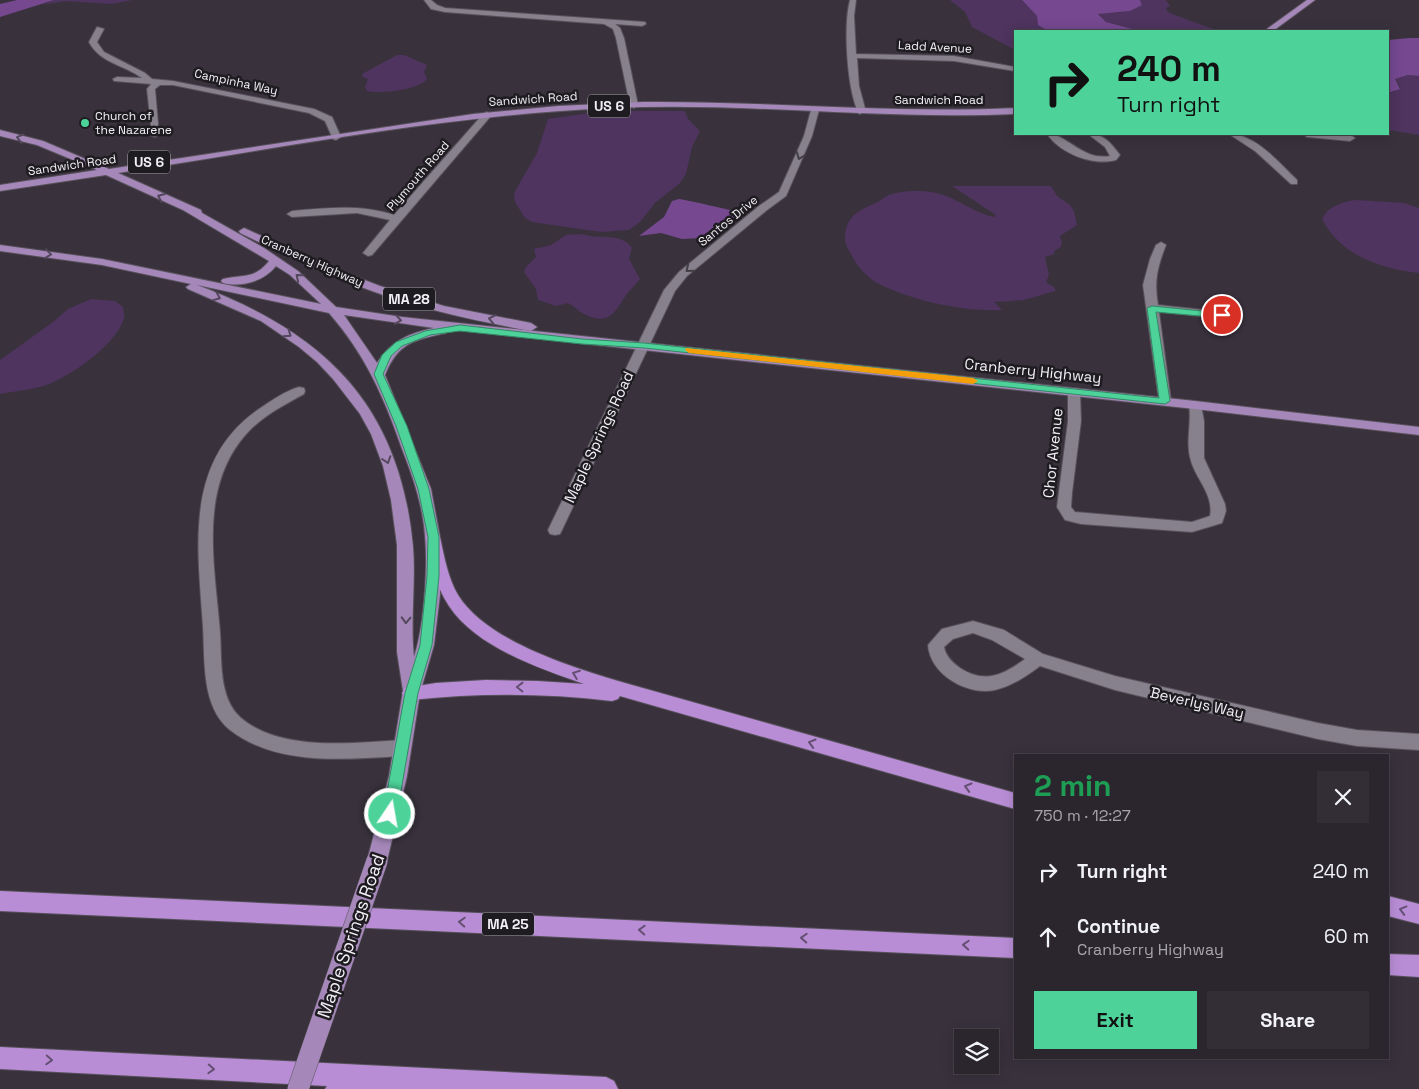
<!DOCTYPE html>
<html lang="en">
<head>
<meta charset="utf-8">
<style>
  body { margin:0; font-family:"Space Grotesk",sans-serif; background:#332e36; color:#f1f3f6; height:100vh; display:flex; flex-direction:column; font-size:19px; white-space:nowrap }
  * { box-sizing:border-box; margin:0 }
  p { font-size:16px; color:#a6a5aa }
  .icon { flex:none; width:28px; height:28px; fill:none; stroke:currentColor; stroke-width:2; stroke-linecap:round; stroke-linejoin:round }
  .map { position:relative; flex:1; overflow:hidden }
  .drawer { position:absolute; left:1014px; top:754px; width:375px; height:305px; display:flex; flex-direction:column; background:#2b262e; border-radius:0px; box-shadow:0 2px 12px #0003,0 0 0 1px #47434a }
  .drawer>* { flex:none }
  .hud { position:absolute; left:1014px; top:30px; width:375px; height:105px; border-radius:0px; box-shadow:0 2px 12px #0003,0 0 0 1px #47434a; background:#4dd39a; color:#111; overflow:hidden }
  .tools { position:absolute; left:954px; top:1029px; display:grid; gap:10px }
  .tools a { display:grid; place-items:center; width:45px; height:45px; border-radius:0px; background:#2b262e; box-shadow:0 2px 12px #0003,0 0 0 1px #47434a; font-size:25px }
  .pin { position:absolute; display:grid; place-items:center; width:42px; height:42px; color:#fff; margin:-21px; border:2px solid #fff; border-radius:50%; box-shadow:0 1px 5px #0007 }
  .me { position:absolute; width:55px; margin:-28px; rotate:12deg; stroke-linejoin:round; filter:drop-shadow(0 0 4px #0008) }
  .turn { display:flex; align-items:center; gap:18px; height:105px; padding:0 20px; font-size:22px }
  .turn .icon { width:65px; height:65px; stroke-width:2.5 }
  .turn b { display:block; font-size:35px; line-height:42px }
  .round { display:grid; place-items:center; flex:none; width:52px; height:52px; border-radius:0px; background:#332e36 }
  .overview { display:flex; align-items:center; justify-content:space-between; height:85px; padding:0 20px }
  h1 { font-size:30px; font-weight:600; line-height:38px; color:#1e9e55 }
  .action { display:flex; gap:10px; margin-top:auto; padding:10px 20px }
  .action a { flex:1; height:58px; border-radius:0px; background:#4dd39a; color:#111; font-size:20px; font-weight:600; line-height:58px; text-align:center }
  .action a+a { background:#332e36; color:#f1f3f6 }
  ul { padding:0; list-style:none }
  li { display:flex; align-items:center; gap:15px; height:65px; padding:0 20px }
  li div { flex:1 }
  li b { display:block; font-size:19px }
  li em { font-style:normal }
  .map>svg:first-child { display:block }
  .green { fill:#4e345e }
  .water { fill:#754890 }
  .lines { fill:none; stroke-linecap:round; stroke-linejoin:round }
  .minor-casing { stroke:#57515b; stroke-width:2 }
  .primary-casing { stroke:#57515b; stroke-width:2 }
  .motorway-casing { stroke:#57515b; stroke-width:2 }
  .minor { fill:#87808d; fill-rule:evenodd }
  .primary { fill:#a588b9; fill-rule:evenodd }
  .motorway { fill:#b98dd6; fill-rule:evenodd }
  .primary-bridge-casing { stroke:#57515b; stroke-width:22; stroke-linecap:butt }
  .primary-bridge { stroke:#a588b9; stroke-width:21 }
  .oneway { stroke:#54475d }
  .oneway2 { stroke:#433f46 }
  .oneway3 { stroke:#644f72 }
  .route { fill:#4dd39a; stroke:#328964 }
  .slow { fill:#f59e0b }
  .poi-dot { fill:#4dd39a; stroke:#1e1c20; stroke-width:2 }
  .labels { text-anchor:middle; stroke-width:5; stroke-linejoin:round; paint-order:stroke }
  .far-street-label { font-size:12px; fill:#f3eff6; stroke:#1e1c20 }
  .far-poi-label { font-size:12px; fill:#f3eff6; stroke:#1e1c20; text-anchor:start }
  .shield { fill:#1e1c20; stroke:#b3b0b6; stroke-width:1 }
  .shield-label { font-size:14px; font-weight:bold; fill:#f3eff6 }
  .street-label { font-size:15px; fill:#f3eff6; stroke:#1e1c20 }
  .near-street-label { font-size:18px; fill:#f3eff6; stroke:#1e1c20 }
</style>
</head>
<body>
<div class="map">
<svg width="1419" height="1089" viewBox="0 0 1419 1089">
  <rect width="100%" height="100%" fill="#39323d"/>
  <g class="green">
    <polygon points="54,0 132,0 112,4 66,1 42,5"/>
    <polygon points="950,0 1022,0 1037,16 1038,25 1048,31 1015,31 1015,50 972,27 965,12"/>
    <polygon points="1140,0 1166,0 1170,6 1166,8 1167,11 1172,14 1219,31 1140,31 1106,22 1098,13 1123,12 1142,5"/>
    <path d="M 397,55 L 404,55 L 427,65 L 424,72 L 427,79 C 419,90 380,94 367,91 L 365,87 L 368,79 L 363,77 L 362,74 Z"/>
    <polygon points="1408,75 1419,76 1419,135 1388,130 1388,93 1394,92 1400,87 1395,79"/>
    <polygon points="604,111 685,111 688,119 700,131 692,147 686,174 680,183 655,203 640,222 629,230 601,232 532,222 525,218 515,202 514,193 537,153 548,119"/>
    <path d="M 952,186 L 1051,186 L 1057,196 L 1070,205 L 1074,211 L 1077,225 L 1060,236 L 1062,243 L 1060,248 L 1055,250 L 1054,254 L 1045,257 L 1049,275 L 1046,282 L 1055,288 L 1055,291 L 1024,300 L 994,302 L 1002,310 C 963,312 914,301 879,284 C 868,279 856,265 851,254 C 847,248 845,244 845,237 C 846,216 859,210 876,203 C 880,201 884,197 889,195 C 900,191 918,190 931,192 C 954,195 971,212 994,217 L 996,215 Z"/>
    <path d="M 1356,200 L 1404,203 L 1419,208 L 1419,273 C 1381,269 1340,255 1322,219 C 1328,206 1342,202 1356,200 Z"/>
    <path d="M 583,234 C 598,240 622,232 632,248 L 629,259 L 640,279 C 636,284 631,289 627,294 C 615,311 610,327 584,314 C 578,311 574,306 568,303 L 556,306 L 538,300 L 536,289 L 524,272 L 526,267 L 536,257 L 534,249 L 551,245 L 566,235 Z"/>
    <path d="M 91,299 L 115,301 L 123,307 C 123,310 125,315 124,318 C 117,344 70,377 46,385 C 32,390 15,391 0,394 L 0,360 L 53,322 L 68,309 Z"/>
  </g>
  <g class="water">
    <polygon points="17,0 54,0 0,17 0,4"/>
    <polygon points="1022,0 1140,0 1142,5 1130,11 1098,14 1106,22 1140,31 1048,31 1038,25 1037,16"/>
    <polygon points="1410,38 1419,38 1419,76 1408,75 1395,79 1400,89 1388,93 1388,40"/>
    <path d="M 679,199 C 686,200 737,211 739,213 L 739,217 L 708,232 L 701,238 L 682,239 L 661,233 L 639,236 L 664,217 L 672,201 Z"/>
  </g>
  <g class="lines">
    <defs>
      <g id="minor">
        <polygon points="424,0 431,0 437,5 445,8 645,22 646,24 642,26 615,24 620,28 624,38 638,105 634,108 630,105 616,38 613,29 604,24 445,12 431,9"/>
        <path d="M 850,0 L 856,0 L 854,16 L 856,54 L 954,56 L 1015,67 L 1015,71 L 954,61 L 857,58 L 859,86 L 866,112 L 859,114 C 847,91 843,25 850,0 Z"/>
        <path d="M 97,27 L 104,29 L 97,42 L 104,52 L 145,73 L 152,79 L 173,81 L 314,109 L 332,117 L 341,137 L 336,140 L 333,139 L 325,121 L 309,113 L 173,85 L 160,85 L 155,89 L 159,134 L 155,137 L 152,136 L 147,89 L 151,84 L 114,81 L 113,79 L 117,77 L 142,78 C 124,65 100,63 89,42 Z"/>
        <polygon points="815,107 819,110 812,136 786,196 767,210 687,276 675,291 562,530 560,534 555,535 550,534 548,530 664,290 679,272 759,206 779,192 804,136 811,110"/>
        <path d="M 487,112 L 491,115 L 490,117 L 372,255 L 368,256 L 363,253 L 390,220 L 357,213 L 292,217 L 287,214 L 292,211 C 327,208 360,204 394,215 L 484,113 Z"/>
        <path d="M 1047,134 C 1068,134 1082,161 1110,156 L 1105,147 L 1088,134 C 1103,133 1111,143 1120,155 L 1116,160 C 1093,166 1061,154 1047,134 Z"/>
        <path d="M 1229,134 C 1256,134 1279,163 1297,180 L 1297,184 L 1291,184 L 1255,151 Z"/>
        <path d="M 1303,134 C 1315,134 1345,131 1355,138 L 1350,141 L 1307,137 Z"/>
        <path d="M 1161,242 L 1166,245 C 1157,268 1154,281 1158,305 L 1222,312 L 1228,315 L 1222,318 L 1159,312 L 1171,401 L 1165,405 L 1159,401 L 1143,285 L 1150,259 L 1156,245 Z"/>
        <path d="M 299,387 L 304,388 L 305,391 L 304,394 C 284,405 263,416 248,432 C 197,487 215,566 220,632 C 222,659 218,698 241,718 C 281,752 353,743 402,740 L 408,743 L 411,748 L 408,753 L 402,756 C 346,759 278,767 230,730 C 201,707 205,660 203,627 C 198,549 183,461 259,409 C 271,401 285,391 299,387 Z"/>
        <path d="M 1074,388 L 1080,392 L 1081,421 L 1072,493 L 1071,507 L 1075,512 L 1192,522 L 1210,516 C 1214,495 1196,479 1191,461 C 1185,443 1192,423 1189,405 L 1195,401 L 1201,405 L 1204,421 L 1204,458 L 1225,504 L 1226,511 L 1222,523 L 1192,532 L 1081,524 L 1065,520 L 1057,507 L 1068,421 L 1068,392 Z"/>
        <path d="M 973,621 L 1004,630 L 1043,654 L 1115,676 L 1318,723 L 1357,730 L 1419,734 L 1419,750 L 1357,746 L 1318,739 L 1115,690 L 1040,666 C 1027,676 1012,686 995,690 C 968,696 930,675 928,645 L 942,629 ZM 973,633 L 992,640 L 1025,659 C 1003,675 985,684 960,668 C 953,663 946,657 944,647 L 953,639 Z"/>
      </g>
      <g id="primary">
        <polygon points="1307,0 1315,0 1273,31 1264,31"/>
        <path d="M 643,102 C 767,101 891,114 1015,108 L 1015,114 C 880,120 746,102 612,108 C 447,115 281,148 118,173 L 201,210 L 202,213 L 264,248 L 298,271 L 336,307 L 402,317 L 1195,401 L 1419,427 L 1419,435 L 1195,409 L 447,329 L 446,333 C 415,340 398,342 385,375 L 431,489 L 440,537 L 440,595 L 434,645 L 420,693 L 407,776 L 387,861 L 384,868 L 377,870 L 370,868 L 367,861 L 389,776 L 403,691 L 397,652 L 397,545 L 391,500 L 383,466 L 371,434 L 360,414 L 333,379 L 317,362 L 299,347 L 261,321 L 188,289 L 186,287 L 191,284 L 102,265 L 0,251 L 0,245 L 102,259 L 321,304 L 290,275 L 276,266 C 264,281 242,288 223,283 L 221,281 L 223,279 C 243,274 254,280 269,261 L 183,210 L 106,175 L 0,191 L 0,185 L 97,170 L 37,145 L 0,136 L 0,130 L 43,141 L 109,169 L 473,114 L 558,106 ZM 197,285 L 329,313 C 365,354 384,397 402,449 C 413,477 423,506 425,536 C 428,568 424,627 414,657 C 410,620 416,583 413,547 C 400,405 325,333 197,285 ZM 344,315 L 434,328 C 409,333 391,341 377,363 Z"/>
        <path d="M 244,228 L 331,267 L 380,286 L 444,306 L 531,323 L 537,327 L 531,331 C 477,321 424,310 372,291 C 327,275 284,254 240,233 L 239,231 Z"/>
      </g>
      <g id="motorway">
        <path d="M 433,532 L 438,533 L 440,537 C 444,556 448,578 458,595 C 487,642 575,668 625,683 L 1015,793 L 1015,809 L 620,696 L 618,699 L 612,701 C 545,693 478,693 411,700 L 405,698 L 402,693 L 405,688 L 436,683 L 486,680 L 537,681 L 584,684 C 539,668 476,647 449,606 C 435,585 430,561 426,537 L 428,533 Z"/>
        <polygon points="0,891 1015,938 1015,958 0,911"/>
        <polygon points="1388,896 1419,904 1419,924 1388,916"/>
        <polygon points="1388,954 1419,955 1419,977 1388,975"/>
        <polygon points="0,1047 606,1077 614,1081 618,1089 325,1089 327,1086 0,1069"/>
      </g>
    </defs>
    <use href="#minor" class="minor-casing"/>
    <use href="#primary" class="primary-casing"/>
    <use href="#motorway" class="motorway-casing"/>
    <use href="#minor" class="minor"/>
    <use href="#primary" class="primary"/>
    <use href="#motorway" class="motorway"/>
    <defs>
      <polyline id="primary-bridge" points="298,1089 377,861"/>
    </defs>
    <use href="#primary-bridge" class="primary-bridge-casing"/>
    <use href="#primary-bridge" class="primary-bridge"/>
  </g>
  <defs><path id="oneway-chevron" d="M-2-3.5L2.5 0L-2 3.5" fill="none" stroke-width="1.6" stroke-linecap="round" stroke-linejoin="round" transform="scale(1.25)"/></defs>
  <g class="oneway">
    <use href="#oneway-chevron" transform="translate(20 138) rotate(-165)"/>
    <use href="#oneway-chevron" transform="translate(161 197) rotate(-156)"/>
    <use href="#oneway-chevron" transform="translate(48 254) rotate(7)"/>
    <use href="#oneway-chevron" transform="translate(299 277) rotate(-141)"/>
    <use href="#oneway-chevron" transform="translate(217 297) rotate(22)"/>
    <use href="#oneway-chevron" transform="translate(492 319) rotate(-168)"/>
    <use href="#oneway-chevron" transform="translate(398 320) rotate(8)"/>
    <use href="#oneway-chevron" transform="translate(288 334) rotate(35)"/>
    <use href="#oneway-chevron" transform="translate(387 460) rotate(72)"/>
    <use href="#oneway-chevron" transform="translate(406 620) rotate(92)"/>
  </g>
  <g class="oneway2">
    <use href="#oneway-chevron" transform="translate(800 156) rotate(111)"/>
    <use href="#oneway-chevron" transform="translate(689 269) rotate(140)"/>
  </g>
  <g class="oneway3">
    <use href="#oneway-chevron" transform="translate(576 674) rotate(-159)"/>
    <use href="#oneway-chevron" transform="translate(520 687) rotate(-179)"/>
    <use href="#oneway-chevron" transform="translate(812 743) rotate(-164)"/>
    <use href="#oneway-chevron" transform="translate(968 787) rotate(-164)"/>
    <use href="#oneway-chevron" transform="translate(1403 910) rotate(-165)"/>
    <use href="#oneway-chevron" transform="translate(462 922) rotate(-177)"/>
    <use href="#oneway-chevron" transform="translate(642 930) rotate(-177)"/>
    <use href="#oneway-chevron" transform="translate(804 938) rotate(-177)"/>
    <use href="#oneway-chevron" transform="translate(966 945) rotate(-177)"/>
    <use href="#oneway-chevron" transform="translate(49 1060) rotate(3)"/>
    <use href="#oneway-chevron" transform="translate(211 1069) rotate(3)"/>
  </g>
  <polygon class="route" points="1152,306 1222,313 1226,315 1222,318 1156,312 1170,401 1165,404 644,348 582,344 460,331 430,335 402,346 391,356 383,374 407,426 429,489 439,537 439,576 432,645 418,693 397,814 395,819 390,821 385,819 383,814 405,693 420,645 427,576 428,537 418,489 396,426 374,374 382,355 396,342 425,331 460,325 582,339 644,343 1159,398 1147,308"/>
  <polygon class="slow" points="686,348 973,378 978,381 973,384 689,353 685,350"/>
  <circle class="poi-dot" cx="85" cy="123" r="5"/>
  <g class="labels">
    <g class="far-street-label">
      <text transform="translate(935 47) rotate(3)" y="4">Ladd Avenue</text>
      <text transform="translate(236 82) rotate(12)" y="4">Campinha Way</text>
      <text transform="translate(533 99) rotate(-4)" y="4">Sandwich Road</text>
      <text x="939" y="104">Sandwich Road</text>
      <text transform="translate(72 165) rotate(-8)" y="4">Sandwich Road</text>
      <text transform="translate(418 176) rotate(-49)" y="4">Plymouth Road</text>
      <text transform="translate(728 221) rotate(-39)" y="4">Santos Drive</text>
      <text transform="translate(312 261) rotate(24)" y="4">Cranberry Highway</text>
    </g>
    <g class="far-poi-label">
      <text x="95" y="120">Church of<tspan x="95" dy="14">the Nazarene</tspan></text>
    </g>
    <g class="shield">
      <rect x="588" y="94.5" width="42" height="23" rx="4"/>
      <rect x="128" y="150.5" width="42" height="23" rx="4"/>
      <rect x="383" y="287.5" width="52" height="23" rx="4"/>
      <rect x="482" y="912.5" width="52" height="23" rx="4"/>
    </g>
    <g class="shield-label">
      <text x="609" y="111">US 6</text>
      <text x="149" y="167">US 6</text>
      <text x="409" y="304">MA 28</text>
      <text x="508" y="929">MA 25</text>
    </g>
    <g class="street-label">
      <text transform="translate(1033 371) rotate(6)" y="5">Cranberry Highway</text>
      <text transform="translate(599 437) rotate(-65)" y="5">Maple Springs Road</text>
      <text transform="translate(1053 453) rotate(-84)" y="5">Chor Avenue</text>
      <text transform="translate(1197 703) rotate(13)" y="5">Beverlys Way</text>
    </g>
    <g class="near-street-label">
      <text transform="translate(351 936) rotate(-71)" y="6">Maple Springs Road</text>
    </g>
  </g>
</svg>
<div class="tools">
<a><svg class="icon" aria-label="layers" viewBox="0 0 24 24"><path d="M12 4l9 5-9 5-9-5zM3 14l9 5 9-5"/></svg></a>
</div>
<div class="pin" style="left:1222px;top:315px;background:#d93025"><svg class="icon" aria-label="arrive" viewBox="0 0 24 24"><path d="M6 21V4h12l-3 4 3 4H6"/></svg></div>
<svg class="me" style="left:390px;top:814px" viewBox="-20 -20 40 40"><circle r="17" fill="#4dd39a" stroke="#fff" stroke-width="3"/><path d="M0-11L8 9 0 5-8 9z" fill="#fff"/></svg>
<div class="hud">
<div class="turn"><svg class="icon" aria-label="right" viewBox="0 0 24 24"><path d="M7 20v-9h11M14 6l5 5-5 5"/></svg><div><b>240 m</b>Turn right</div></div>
</div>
<section class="drawer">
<div class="overview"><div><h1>2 min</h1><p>750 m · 12:27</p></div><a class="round"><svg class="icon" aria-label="close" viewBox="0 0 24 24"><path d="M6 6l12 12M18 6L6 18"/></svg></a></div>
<ul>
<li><svg class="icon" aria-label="right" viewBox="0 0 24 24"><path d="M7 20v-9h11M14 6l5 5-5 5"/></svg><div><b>Turn right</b></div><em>240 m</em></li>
<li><svg class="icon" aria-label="ahead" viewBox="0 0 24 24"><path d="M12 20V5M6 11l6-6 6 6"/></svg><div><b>Continue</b><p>Cranberry Highway</p></div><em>60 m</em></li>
</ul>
<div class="action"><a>Exit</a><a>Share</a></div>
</section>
</div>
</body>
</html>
